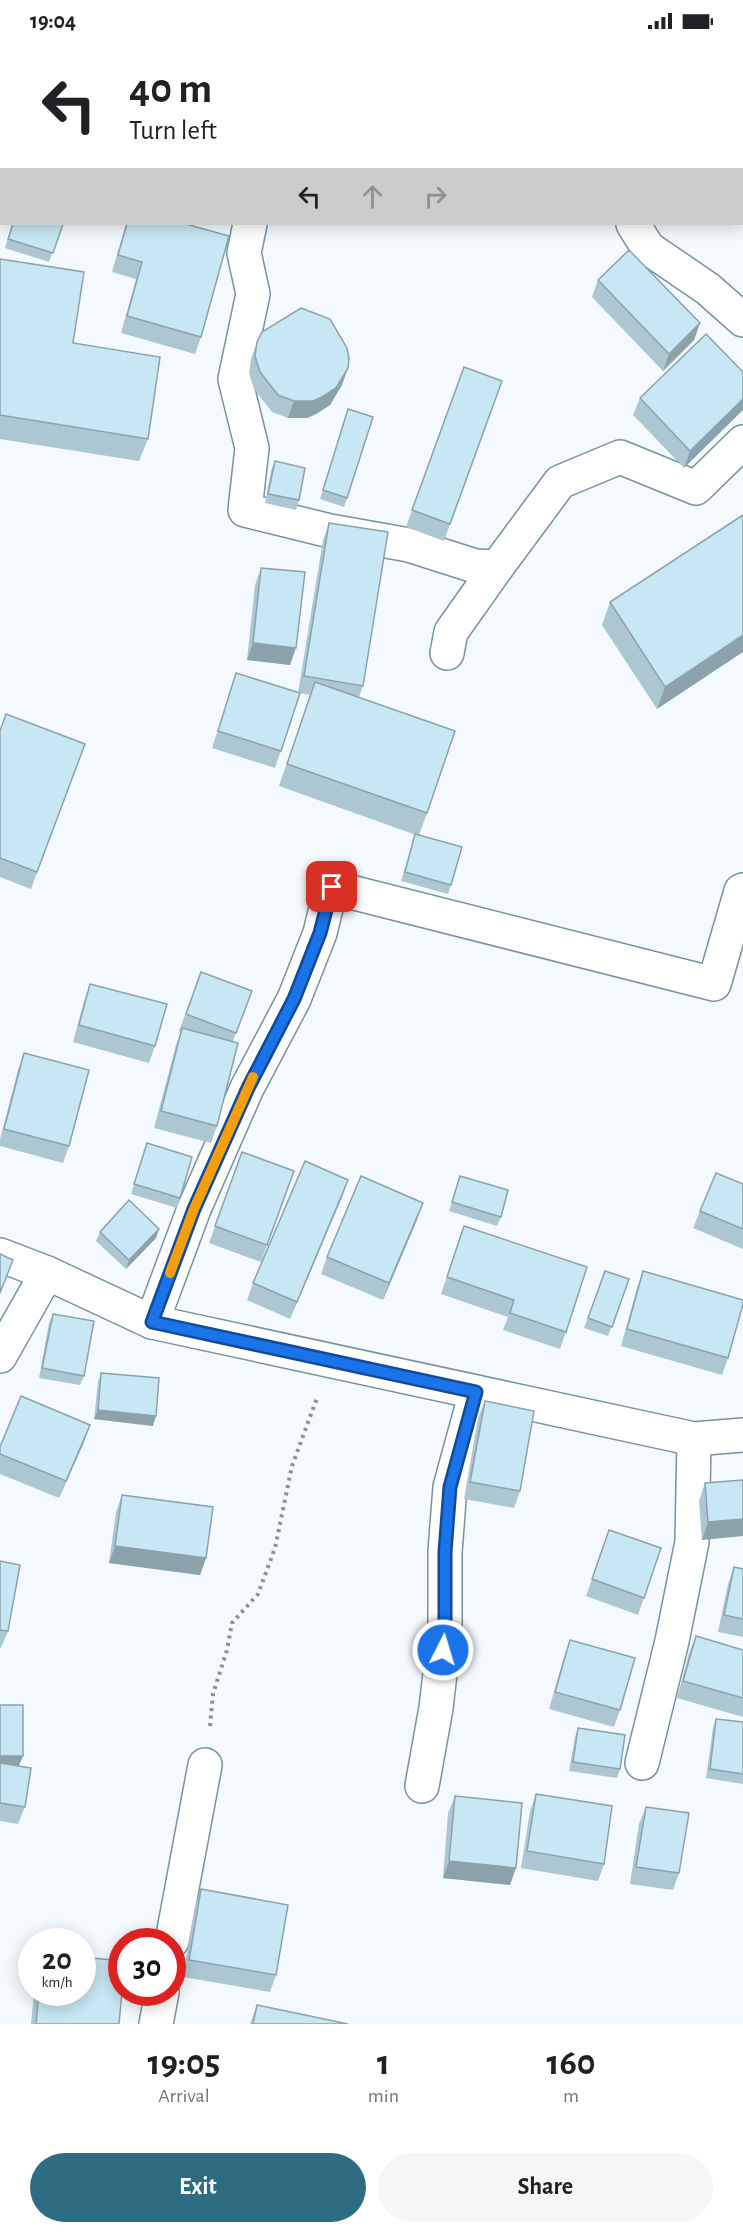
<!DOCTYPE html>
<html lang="en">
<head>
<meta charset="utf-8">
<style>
  body { margin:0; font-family:"Alegreya Sans",sans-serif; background:#f6f6f6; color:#202124; height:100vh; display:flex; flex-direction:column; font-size:22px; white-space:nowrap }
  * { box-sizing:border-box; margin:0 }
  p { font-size:20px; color:#757577 }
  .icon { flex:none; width:33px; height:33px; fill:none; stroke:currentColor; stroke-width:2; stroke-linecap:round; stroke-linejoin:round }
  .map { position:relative; height:1982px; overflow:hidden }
  .side { display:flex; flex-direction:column; background:#fff; flex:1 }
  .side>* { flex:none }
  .top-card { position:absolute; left:0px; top:0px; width:744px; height:183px; box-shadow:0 3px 15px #0003; background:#fff; color:#202124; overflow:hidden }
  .speed { position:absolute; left:18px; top:1886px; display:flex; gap:12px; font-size:30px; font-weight:700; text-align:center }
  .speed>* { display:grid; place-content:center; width:78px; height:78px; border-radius:50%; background:#fff; box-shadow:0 3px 15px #0003; line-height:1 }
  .speed small { font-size:15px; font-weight:400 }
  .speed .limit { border:9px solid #d22; background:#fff; color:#111 }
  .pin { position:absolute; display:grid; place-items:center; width:51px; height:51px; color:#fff; margin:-26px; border-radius:12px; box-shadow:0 3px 9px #0006 }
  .me { position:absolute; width:66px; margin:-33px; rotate:5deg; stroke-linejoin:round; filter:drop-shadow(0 0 4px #0008) }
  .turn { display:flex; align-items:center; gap:21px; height:126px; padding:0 30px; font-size:27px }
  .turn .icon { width:78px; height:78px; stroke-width:2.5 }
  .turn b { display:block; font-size:42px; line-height:51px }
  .lanes { display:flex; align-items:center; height:57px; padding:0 30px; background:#0003; justify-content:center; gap:30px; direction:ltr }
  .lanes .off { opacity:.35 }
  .eta { display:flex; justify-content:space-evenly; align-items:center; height:102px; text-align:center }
  .eta b { font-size:36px; font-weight:700; line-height:42px }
  .cta { display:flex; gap:12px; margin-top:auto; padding:12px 30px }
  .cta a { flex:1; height:69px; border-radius:36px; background:#2d6c81; color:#fff; font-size:24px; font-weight:700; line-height:69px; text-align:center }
  .cta a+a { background:#f6f6f6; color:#202124 }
  .status { display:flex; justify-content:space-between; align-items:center; height:42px; padding:0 30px; background:#fff; direction:ltr }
  .status svg { height:16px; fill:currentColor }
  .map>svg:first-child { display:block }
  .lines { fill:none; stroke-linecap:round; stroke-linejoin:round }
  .street-casing { stroke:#76939e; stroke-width:36 }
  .path { stroke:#889195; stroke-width:4; stroke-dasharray:3 4.5; stroke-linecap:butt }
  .street { stroke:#fff; stroke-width:33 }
  .wall { fill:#acc7d2 }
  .shaded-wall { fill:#8ca2ab }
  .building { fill:#c8e7f4; stroke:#8ca2ab; stroke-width:1.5 }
  .route-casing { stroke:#114b97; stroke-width:15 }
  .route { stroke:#1a73e8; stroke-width:10 }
  .slow { stroke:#f59e0b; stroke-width:10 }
</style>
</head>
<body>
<div class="status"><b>19:04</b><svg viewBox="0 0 49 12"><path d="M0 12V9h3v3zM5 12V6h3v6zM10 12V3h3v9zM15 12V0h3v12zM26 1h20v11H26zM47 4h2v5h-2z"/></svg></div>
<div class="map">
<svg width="743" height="1982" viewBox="0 0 743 1982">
  <rect width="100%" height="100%" fill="#f3f9fc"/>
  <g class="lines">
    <defs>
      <g id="street">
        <polyline points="403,0 406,2"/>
        <polyline points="250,2 250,0"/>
        <polyline points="657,2 657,0"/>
        <polyline points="250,182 244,211 253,252 235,337 252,406 245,468 330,489 409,503 475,524 497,525 451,590 447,611"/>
        <polyline points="633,182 648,206 708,247 743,278"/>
        <polyline points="497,525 560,440 620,415 696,446 743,400"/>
        <polyline points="0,1213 47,1231 152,1280 694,1397 743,1393"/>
        <polyline points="152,1280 194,1167 247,1046 294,957 320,891 331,845 714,942 741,849 743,848"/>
        <polyline points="0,1314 47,1231"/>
        <polyline points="642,1721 672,1599 692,1500 694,1397"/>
        <polyline points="422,1744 436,1666 445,1588 445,1510 450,1445 476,1350"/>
        <polyline points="172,1899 205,1723"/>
        <polyline points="156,1982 162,1950"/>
      </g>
    </defs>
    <use href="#street" class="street-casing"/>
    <polyline class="path" points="210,1684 213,1652 227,1608 232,1581 258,1552 275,1506 292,1424 317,1356"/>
    <use href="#street" class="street"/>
  </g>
  <g class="wall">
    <polygon points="0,0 35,0 35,2 2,2 2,53 0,52"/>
    <polygon points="534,0 565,0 565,2 538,2"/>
    <polygon points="12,182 63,182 49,220 5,206"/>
    <polygon points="126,182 186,182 201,295 195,312 121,291 136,237 112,230"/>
    <polygon points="0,217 73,301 148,397 139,419 0,397"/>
    <polygon points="598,238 700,281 694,298 663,329 592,255"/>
    <polygon points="257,300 342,343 330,363 316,372 307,376 288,376 272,370 254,347 249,331 251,317"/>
    <polygon points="464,325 502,339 444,499 406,485"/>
    <polygon points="743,330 684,426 633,373 640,356"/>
    <polygon points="348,367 347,456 344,465 320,457"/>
    <polygon points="275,419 299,458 296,468 265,461 271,429"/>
    <polygon points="743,473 657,667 602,583 610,560"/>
    <polygon points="329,481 363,644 359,655 427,771 419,793 451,843 448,852 401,839 412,802 416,793 279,744 310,653 300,651 275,726 212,706 236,631 298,651 323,498"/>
    <polygon points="261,526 290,623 247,618 255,543"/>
    <polygon points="0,689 85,702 31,847 0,835"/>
    <polygon points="201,930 252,949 233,999 217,1084 211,1101 154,1086 176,1003 181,990 179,989"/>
    <polygon points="90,942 155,1004 149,1021 73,1000 84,959"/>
    <polygon points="24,1011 69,1104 63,1121 0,1104 0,1097 18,1028"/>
    <polygon points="147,1101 180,1156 177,1166 131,1152"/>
    <polygon points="242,1110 294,1129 261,1220 209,1201"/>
    <polygon points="460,1134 501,1175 497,1184 449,1169"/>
    <polygon points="348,1138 342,1155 290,1277 247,1258 253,1241"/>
    <polygon points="743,1142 743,1207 693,1186 700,1169"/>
    <polygon points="423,1161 383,1258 321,1232 327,1215"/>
    <polygon points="464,1184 566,1290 560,1307 503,1288 508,1275 441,1252"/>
    <polygon points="159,1187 156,1196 126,1227 96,1199 100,1190"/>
    <polygon points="605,1229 629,1237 608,1294 584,1286"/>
    <polygon points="643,1229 728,1316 722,1333 621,1304 637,1246"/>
    <polygon points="53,1272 84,1334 80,1343 39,1336 49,1281"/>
    <polygon points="101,1331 153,1384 94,1377 98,1340"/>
    <polygon points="485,1359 520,1449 514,1466 464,1457 478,1376"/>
    <polygon points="84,1400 59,1456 0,1432 0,1405"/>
    <polygon points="743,1438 702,1498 699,1459 705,1441"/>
    <polygon points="122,1453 206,1516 200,1533 109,1521 116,1470"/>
    <polygon points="609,1488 661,1506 638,1573 586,1554"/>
    <polygon points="0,1519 8,1589 1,1606 0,1606"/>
    <polygon points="734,1525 743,1527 743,1595 718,1590 728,1542"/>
    <polygon points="696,1594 743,1608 743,1675 677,1656 689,1611"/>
    <polygon points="570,1598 620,1668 614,1685 549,1667 564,1615"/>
    <polygon points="0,1663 19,1724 25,1765 18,1782 0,1779"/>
    <polygon points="716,1677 743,1680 743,1742 706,1736 713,1686"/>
    <polygon points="578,1686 620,1727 617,1736 569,1729 575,1695"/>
    <polygon points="536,1752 604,1822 598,1839 521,1826 530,1769"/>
    <polygon points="455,1754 510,1843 443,1836 448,1771"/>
    <polygon points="646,1765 679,1831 673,1848 630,1842 639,1782"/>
    <polygon points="201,1847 276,1933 270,1950 183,1935 195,1864"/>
    <polygon points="34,1950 82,1950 119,1982 31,1982"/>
    <polygon points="257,1963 348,1982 250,1982"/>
  </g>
  <g class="shaded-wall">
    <polygon points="700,281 694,298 663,329 669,312"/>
    <polygon points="348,326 342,343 330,363 316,372 307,376 288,376 294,359"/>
    <polygon points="743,357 743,368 684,426 690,409"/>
    <polygon points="743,593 743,610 657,667 665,645"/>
    <polygon points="253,601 296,606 290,623 247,618"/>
    <polygon points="348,1138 342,1155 290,1277 297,1260"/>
    <polygon points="423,1161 417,1178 383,1258 389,1241"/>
    <polygon points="159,1187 156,1196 126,1227 129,1218"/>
    <polygon points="98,1368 156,1374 153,1384 94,1377"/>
    <polygon points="90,1383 84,1400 59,1456 66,1439"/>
    <polygon points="743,1477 743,1494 702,1498 708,1480"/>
    <polygon points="115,1504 206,1516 200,1533 109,1521"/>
    <polygon points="0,1714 23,1714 16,1731 0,1731"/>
    <polygon points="449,1819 516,1826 510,1843 443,1836"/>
  </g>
  <g class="building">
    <polygon points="0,0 34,0 33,2 2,2 2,33 0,32"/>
    <polygon points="48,0 108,0 107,2 48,2"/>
    <polygon points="285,0 367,0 367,2 284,2"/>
    <polygon points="743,39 743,125 742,126 742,40"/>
    <polygon points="13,182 63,182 53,211 8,197"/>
    <polygon points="127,182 186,182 229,194 201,295 127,274 142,220 118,213"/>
    <polygon points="629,208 700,281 669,312 598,238"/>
    <polygon points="0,217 84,230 73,301 160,315 148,397 0,373"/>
    <polygon points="301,266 330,277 347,306 349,317 348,326 336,346 322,355 313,359 294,359 278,353 260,330 255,314 257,300 262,290"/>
    <polygon points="706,292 743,330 743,357 690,409 640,356"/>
    <polygon points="464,325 502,339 450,482 412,468"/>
    <polygon points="348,367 373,375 347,456 323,448"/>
    <polygon points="275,419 305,426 299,458 268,452"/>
    <polygon points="743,473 743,593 665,645 610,560"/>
    <polygon points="329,481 388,490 363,644 304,634"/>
    <polygon points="261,526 305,530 296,606 253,601"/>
    <polygon points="236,631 300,651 281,709 218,689"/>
    <polygon points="315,640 455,689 427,771 287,722"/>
    <polygon points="6,672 85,702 37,830 0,816 0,689"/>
    <polygon points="415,792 462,805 451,843 405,830"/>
    <polygon points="201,930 252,949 236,991 186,972"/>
    <polygon points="90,942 167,962 155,1004 79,983"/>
    <polygon points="182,986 238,1001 217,1084 161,1069"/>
    <polygon points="24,1011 89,1028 69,1104 4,1087"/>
    <polygon points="147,1101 192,1115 180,1156 134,1142"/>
    <polygon points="242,1110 294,1129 267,1203 215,1184"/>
    <polygon points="305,1119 348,1138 297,1260 253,1241"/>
    <polygon points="716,1131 743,1142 743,1187 700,1169"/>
    <polygon points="361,1134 423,1161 389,1241 327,1215"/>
    <polygon points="460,1134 508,1148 501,1175 452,1160"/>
    <polygon points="129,1158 159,1187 129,1218 100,1190"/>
    <polygon points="464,1184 587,1225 566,1290 510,1271 514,1258 447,1235"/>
    <polygon points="0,1212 13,1218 0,1251"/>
    <polygon points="605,1229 629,1237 612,1285 588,1276"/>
    <polygon points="643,1229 743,1258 743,1262 728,1316 627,1287"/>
    <polygon points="53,1272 94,1279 84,1334 42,1326"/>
    <polygon points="101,1331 159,1336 156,1374 98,1368"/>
    <polygon points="21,1354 90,1383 66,1439 0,1412 0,1405"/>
    <polygon points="485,1359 534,1369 520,1449 470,1440"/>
    <polygon points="743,1438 743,1477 708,1480 705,1441"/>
    <polygon points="122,1453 213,1465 206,1516 115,1504"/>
    <polygon points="609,1488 661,1506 644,1556 592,1537"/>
    <polygon points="0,1519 20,1523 8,1589 0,1588"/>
    <polygon points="734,1525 743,1527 743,1577 724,1573"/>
    <polygon points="696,1594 743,1608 743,1656 683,1639"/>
    <polygon points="570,1598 635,1616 620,1668 555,1650"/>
    <rect x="0" y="1663" width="23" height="51"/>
    <polygon points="716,1677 743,1680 743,1732 710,1727"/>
    <polygon points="578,1686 625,1693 620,1727 573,1720"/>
    <polygon points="0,1721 31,1726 25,1765 0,1761"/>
    <polygon points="536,1752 612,1764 604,1822 527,1809"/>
    <polygon points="455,1754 522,1761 516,1826 449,1819"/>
    <polygon points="646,1765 689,1771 679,1831 636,1825"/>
    <polygon points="201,1847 288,1863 276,1933 189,1918"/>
    <polygon points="82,1915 122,1919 122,1950 119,1982 36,1982 39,1950 82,1950"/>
    <polygon points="257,1963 348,1982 253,1982"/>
  </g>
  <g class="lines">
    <defs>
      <polyline id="route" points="332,845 320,891 294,957 248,1046 194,1167 152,1280 476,1350 450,1445 445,1510 445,1588 443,1608"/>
    </defs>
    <use href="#route" class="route-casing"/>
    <use href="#route" class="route"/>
    <polyline class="slow" points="170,1231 194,1167 253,1035"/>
  </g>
</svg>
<div class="speed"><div>20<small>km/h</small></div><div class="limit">30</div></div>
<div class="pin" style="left:332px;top:845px;background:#d93025"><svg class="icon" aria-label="arrive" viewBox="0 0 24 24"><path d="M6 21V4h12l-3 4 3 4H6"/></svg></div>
<svg class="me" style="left:443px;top:1608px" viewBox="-20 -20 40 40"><circle r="17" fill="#1a73e8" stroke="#fff" stroke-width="3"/><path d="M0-11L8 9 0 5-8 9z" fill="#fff"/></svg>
<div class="top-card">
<div class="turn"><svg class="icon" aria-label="left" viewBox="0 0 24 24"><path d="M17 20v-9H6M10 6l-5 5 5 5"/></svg><div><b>40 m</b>Turn left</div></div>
<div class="lanes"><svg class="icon" aria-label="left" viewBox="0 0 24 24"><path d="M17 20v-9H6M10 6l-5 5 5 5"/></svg><svg class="icon off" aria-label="ahead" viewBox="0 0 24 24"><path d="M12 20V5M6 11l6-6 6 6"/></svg><svg class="icon off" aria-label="right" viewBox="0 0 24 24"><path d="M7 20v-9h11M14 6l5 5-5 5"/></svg></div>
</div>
</div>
<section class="side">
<div class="eta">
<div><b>19:05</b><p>Arrival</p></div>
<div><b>1</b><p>min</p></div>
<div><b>160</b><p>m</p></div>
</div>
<div class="cta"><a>Exit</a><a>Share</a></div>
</section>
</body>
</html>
